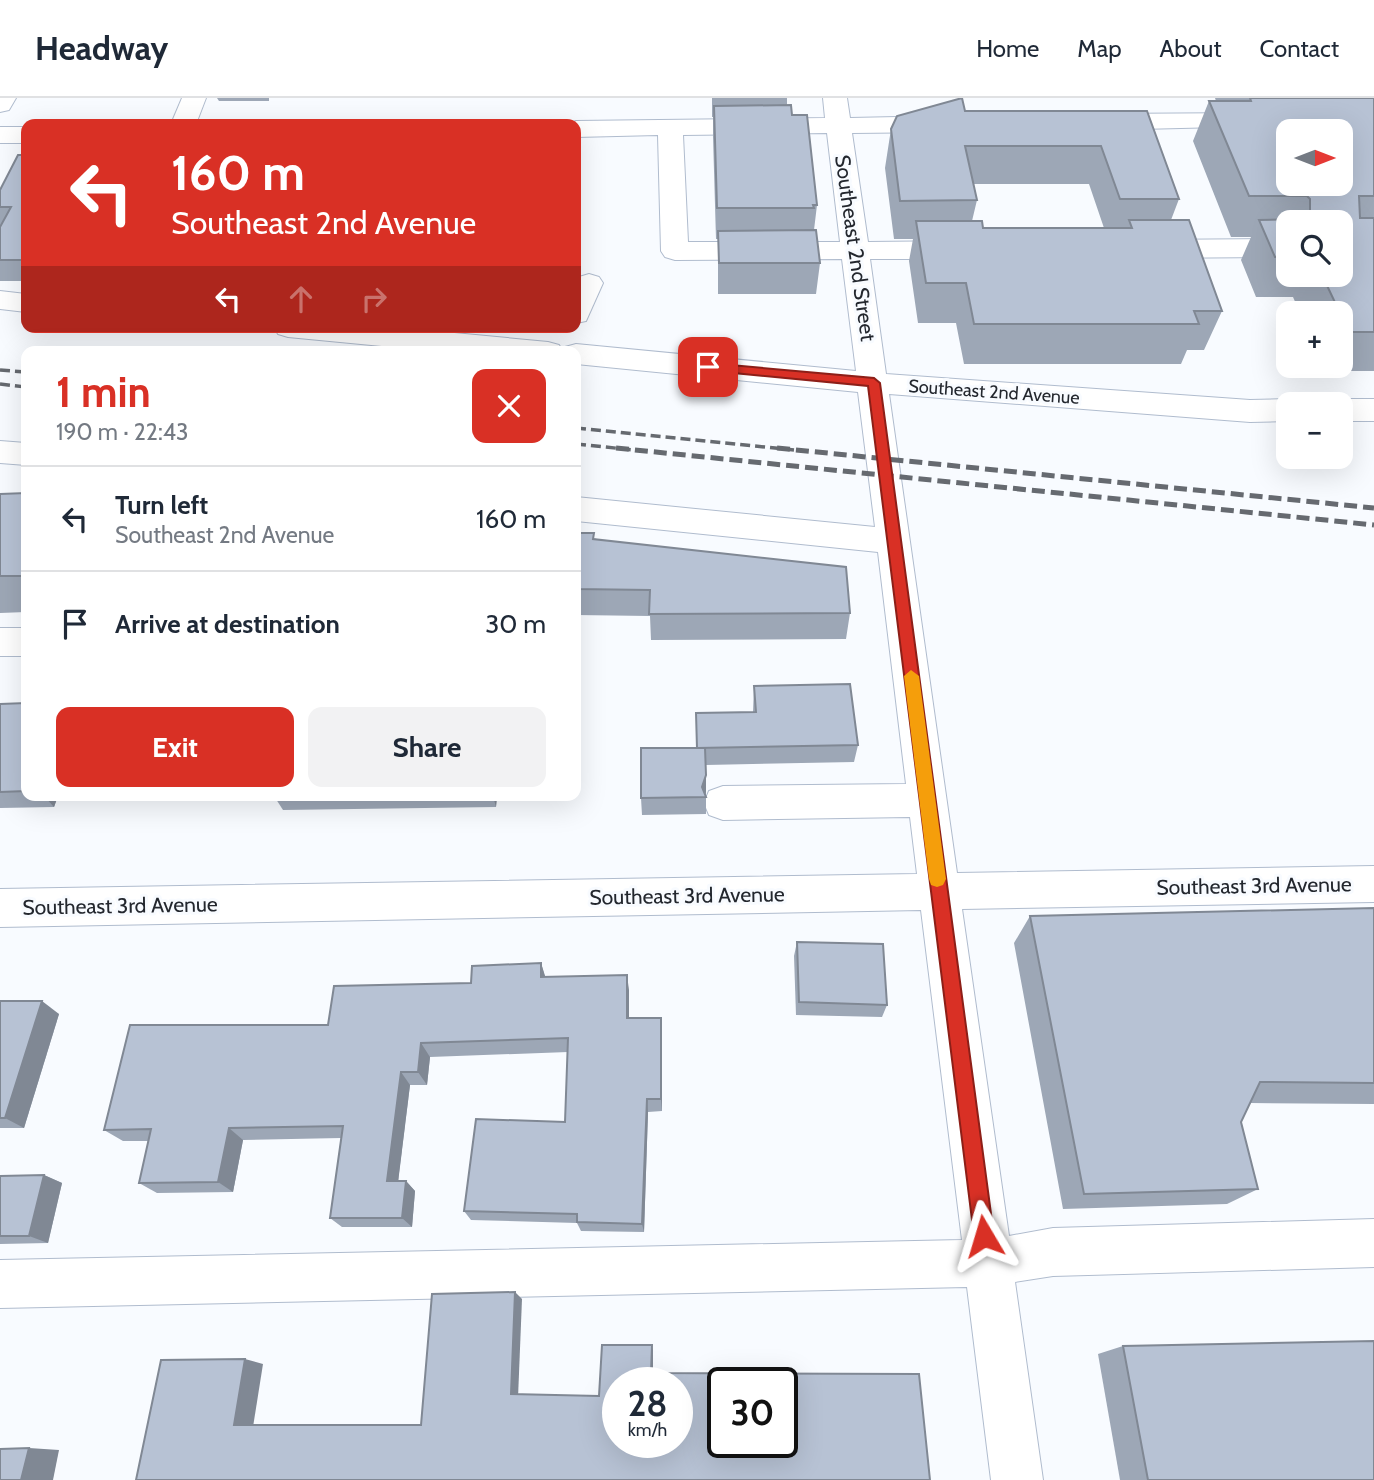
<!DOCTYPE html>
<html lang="en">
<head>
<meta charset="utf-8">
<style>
  body { margin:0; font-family:Cabin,sans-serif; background:#f2f2f3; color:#1f2937; height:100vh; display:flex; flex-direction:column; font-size:26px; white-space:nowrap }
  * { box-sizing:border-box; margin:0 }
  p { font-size:23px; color:#747a83 }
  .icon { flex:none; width:38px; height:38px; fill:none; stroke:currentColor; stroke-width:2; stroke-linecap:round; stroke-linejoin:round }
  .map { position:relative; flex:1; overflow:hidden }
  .side { position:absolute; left:21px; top:248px; width:560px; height:455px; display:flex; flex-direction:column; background:#fff; border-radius:14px; box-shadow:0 7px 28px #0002 }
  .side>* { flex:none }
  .banner { position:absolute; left:21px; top:21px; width:560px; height:214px; border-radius:14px; box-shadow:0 7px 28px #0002; background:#d93025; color:#fff; overflow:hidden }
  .needle { width:46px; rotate:90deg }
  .tools { position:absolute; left:1276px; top:21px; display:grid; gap:14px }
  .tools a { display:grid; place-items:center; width:77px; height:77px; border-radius:14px; background:#fff; box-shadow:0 7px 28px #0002; font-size:35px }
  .speed { position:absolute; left:602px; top:1269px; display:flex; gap:14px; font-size:35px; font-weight:700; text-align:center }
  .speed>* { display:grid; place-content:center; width:91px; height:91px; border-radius:50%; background:#fff; box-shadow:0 7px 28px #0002; line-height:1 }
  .speed small { font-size:18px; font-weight:400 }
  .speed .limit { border:4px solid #111; border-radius:10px; background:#fff; color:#111 }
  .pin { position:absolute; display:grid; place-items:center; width:60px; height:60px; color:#fff; margin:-30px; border-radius:14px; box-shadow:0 4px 10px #0006 }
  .me { position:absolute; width:77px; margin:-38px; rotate:353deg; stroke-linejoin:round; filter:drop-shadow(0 0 5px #0008) }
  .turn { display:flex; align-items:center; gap:24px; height:147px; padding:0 35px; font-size:32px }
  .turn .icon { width:91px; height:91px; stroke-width:2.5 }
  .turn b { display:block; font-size:49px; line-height:60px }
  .lanes { display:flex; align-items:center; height:66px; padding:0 35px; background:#0003; justify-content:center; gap:35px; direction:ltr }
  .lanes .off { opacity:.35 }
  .round { display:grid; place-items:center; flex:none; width:74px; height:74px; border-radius:14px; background:#f2f2f3 }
  .headline { display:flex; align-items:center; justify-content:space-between; height:119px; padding:0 35px }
  h1 { font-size:42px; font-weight:700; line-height:52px; color:#d93025 }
  .cta { display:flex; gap:14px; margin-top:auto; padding:14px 35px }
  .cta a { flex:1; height:80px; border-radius:14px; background:#d93025; color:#fff; font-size:28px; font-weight:700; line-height:80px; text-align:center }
  .cta a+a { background:#f2f2f3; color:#1f2937 }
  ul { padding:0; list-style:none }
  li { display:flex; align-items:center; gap:21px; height:105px; padding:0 35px; border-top:2px solid #e0e1e3 }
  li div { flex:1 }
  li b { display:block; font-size:26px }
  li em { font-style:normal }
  header { display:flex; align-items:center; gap:42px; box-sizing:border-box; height:98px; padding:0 35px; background:#fff; border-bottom:2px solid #e0e1e3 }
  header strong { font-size:33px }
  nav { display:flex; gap:38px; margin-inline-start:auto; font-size:24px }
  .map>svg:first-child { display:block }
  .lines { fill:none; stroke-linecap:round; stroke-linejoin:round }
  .minor-casing { stroke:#b0bcce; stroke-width:2 }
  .minor { fill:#fff; fill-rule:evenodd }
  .rail-far1 { stroke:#666a70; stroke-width:3.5; stroke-dasharray:10 5; stroke-linecap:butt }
  .rail { stroke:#666a70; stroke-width:5; stroke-dasharray:13 6; stroke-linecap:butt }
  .wall { fill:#9da7b6; fill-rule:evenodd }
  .shaded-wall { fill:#808894 }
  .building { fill:#b7c2d4; stroke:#808894; stroke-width:2; fill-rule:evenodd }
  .route { fill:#d93025; stroke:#8d1f18; stroke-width:2 }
  .slow { fill:#f59e0b }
  .labels { text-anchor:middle; stroke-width:6; stroke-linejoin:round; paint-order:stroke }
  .far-street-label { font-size:18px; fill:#23272e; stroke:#f8fbff }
  .street-label { font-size:21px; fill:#23272e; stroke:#f8fbff }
</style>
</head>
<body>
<header>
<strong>Headway</strong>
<nav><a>Home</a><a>Map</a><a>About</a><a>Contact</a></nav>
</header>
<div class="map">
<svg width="1374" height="1382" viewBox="0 0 1374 1382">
  <rect width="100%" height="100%" fill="#f8fbff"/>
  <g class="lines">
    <defs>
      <g id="minor">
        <polygon points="0,0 16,0 9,12 0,14"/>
        <polygon points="182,0 206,0 196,26 171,26"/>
        <path d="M 823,0 L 847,0 L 850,20 L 945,18 L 954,21 L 958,26 L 954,31 L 945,34 L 852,35 L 868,144 L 964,143 L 974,146 L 978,152 L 974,158 L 964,161 L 870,161 L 886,276 L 1250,302 L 1288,301 L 1300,306 L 1288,306 L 1288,323 L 1250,324 L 889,296 L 957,775 L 1374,768 L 1374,804 L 962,811 L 1009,1138 L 1053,1130 L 1374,1121 L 1374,1169 L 1053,1178 L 1015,1184 L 1043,1382 L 991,1382 L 967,1189 L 0,1210 L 0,1162 L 962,1142 L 921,812 L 0,829 L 0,791 L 917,776 L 910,719 L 723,722 L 709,717 L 704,705 L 709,693 L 723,688 L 906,686 L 878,454 L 576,423 L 576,399 L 875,429 L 858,294 L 576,266 L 576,254 L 444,254 L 288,239 L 278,236 L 274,229 L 391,229 L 548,244 L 559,247 L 563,254 L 565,249 L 576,246 L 856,273 L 842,161 L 675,162 L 665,159 L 661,153 L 658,37 L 576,39 L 576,26 L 567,26 L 576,23 L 825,20 ZM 827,35 L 840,144 L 688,144 L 683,37 Z"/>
        <polygon points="1253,15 1262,18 1266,23 1262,28 1100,32 1091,29 1087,24 1091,19 1100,16"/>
        <rect x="0" y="29" width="26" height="16"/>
        <polygon points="1288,141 1288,159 1147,160 1137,157 1133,151 1137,145 1147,142"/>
        <polygon points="589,176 599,179 603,185 586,223 576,225 576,184 579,179"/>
        <polygon points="0,193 26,196 26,214 0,211"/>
        <polygon points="1340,301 1374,301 1374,323 1340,323 1340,306 1328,306"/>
        <polygon points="0,343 26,345 26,367 0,365"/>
        <rect x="0" y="530" width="26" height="28"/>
      </g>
    </defs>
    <use href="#minor" class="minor-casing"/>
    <use href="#minor" class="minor"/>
    <g class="rail-far1">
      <polyline points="0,272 26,274"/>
      <polyline points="0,286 26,289"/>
      <polyline points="576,330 794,352"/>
      <polyline points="576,346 634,352"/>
    </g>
    <g class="rail">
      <polyline points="616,350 1374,427"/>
      <polyline points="777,350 1374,410"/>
    </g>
  </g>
  <g class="wall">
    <polygon points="217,0 269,0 269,3 219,3"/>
    <polygon points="712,0 787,0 787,7 792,17 817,107 814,132 820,165 816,196 718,196 718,141 716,141 713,39 713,19 712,19"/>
    <path d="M 1215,0 L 1374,0 L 1374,273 L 1326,273 L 1323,268 L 1340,268 L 1340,215 L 1300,215 L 1293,199 L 1256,199 L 1241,162 L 1251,139 L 1231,139 L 1193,43 L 1209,3 L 1216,3 ZM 1288,124 L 1340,177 L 1288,177 Z"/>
    <path d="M 965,13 L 1147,13 L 1179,101 L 1171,122 L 1222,213 L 1204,252 L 1187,252 L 1181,266 L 964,266 L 956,225 L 918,225 L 909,163 L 913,141 L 894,141 L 885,70 L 891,31 ZM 973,86 L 1089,86 L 1104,130 L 983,130 L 972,123 L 977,102 Z"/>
    <polygon points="26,57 26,183 0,183 0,92"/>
    <polygon points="26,395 26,514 0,515 0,396"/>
    <polygon points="576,435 850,515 846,541 651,542 650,518 576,517"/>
    <polygon points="754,588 858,647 854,664 706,667 706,716 642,717 641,700 696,650 696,615 753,614"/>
    <polygon points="26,605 26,698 58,698 54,709 0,710 0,694"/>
    <polygon points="274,698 497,698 496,709 283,712"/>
    <polygon points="1374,810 1374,1006 1250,1005 1241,1024 1258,1091 1227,1106 1063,1111 1014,845 1030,818"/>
    <polygon points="797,844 887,907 882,919 796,917 794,858"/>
    <polygon points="541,865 545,879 629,892 629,920 662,934 662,1013 648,1014 644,1134 581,1133 577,1125 471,1122 464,1113 565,1024 568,954 430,959 427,987 410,987 398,1083 406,1083 415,1093 412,1129 342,1129 330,1120 341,1040 243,1042 233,1094 157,1095 139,1085 148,1043 123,1043 104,1032 328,927"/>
    <polygon points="0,903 59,916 24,1030 0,1030"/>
    <polygon points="44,1077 62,1085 48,1145 0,1146 0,1078"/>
    <polygon points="1123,1248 1374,1382 1120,1382 1098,1256"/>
  </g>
  <g class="shaded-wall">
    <polygon points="706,677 706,694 704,699 702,689"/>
    <polygon points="44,698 58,698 54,709"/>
    <polygon points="493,698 497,698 496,709"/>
    <polygon points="541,865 546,881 541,879"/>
    <polygon points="627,877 629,892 629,935 627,920"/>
    <polygon points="42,903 59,916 24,1030 5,1020"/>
    <polygon points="661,920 662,934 662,1013 661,1001"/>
    <polygon points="421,945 430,959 427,987 418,974"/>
    <polygon points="401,974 410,987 397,1093 387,1083"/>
    <polygon points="647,1001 648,1014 644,1134 642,1126"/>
    <polygon points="229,1030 243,1042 233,1094 218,1084"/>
    <polygon points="44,1077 62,1085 48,1145 29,1138"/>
    <polygon points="406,1083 415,1093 412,1129 402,1120"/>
    <polygon points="515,1194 522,1201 518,1300 511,1296"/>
    <polygon points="652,1247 653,1252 653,1280 651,1275"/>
    <polygon points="245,1261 263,1266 253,1329 234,1327"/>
    <polygon points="29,1350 59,1352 53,1382 21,1382"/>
  </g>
  <g class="building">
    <polygon points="962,0 965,13 1147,13 1179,101 1120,101 1101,48 965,48 977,102 900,103 891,31 897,18"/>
    <path d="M 1250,0 L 1374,0 L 1374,98 L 1359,98 L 1360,120 L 1374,120 L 1374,234 L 1349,234 L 1322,177 L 1340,177 L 1340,124 L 1288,124 L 1288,159 L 1275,159 L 1259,122 L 1308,121 L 1310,119 L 1310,101 L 1307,98 L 1249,98 L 1209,3 L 1251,3 ZM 1288,33 L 1340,33 L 1340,86 L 1288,86 Z"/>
    <polygon points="791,7 792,17 807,17 817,107 813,107 814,110 717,110 714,8"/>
    <polygon points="18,57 26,57 26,162 0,162 0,129 11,109 0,109 0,92"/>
    <polygon points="1129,122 1189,122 1222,213 1194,213 1199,226 974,226 966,185 926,185 916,123 982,123 983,130 1132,130"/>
    <polygon points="816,132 820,165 719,165 718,133"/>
    <polygon points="26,395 26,478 0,478 0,396"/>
    <polygon points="576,435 594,435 593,441 846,469 850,515 649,516 650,492 576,491"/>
    <polygon points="850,586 858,647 697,650 696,615 756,614 754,588"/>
    <polygon points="26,605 26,693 0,694 0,606"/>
    <polygon points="641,650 705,650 706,677 702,689 706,699 641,700"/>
    <polygon points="1374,810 1374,985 1260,984 1241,1024 1258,1091 1084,1096 1030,818"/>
    <polygon points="797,844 883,846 887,907 799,904"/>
    <polygon points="541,865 541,879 627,877 627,920 661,920 661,1001 647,1001 642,1126 577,1124 577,1116 464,1113 476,1021 565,1024 568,940 421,945 418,974 401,974 387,1083 406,1083 402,1120 330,1120 343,1028 229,1030 218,1084 139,1085 151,1031 104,1032 130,927 328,927 334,888 471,885 472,868"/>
    <polygon points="0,903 42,903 5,1020 0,1020"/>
    <polygon points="44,1077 29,1138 0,1138 0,1078"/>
    <path d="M 515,1194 L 511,1296 L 599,1298 L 602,1247 L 652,1247 L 651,1275 L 919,1276 L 930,1382 L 136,1382 L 161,1262 L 245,1261 L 234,1327 L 421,1327 L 432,1196 ZM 618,1284 L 677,1284 L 677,1344 L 618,1344 ZM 723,1284 L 782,1284 L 782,1344 L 723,1344 Z"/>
    <polygon points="1374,1243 1374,1382 1148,1382 1123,1248"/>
    <polygon points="29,1350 21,1382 0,1382 0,1351"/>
  </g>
  <polygon class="route" points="708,265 874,280 880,285 994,1138 991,1145 984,1147 977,1145 974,1138 868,288 703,272 703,266"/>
  <polygon class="slow" points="911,572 919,578 946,781 943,787 937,789 931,787 929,781 904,578"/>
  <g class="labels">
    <g class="far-street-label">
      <text transform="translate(994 294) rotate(4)" y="6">Southeast 2nd Avenue</text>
    </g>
    <g class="street-label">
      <text transform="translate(855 150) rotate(82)" y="7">Southeast 2nd Street</text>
      <text transform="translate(1254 788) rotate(-1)" y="7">Southeast 3rd Avenue</text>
      <text transform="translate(687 798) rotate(-1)" y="7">Southeast 3rd Avenue</text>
      <text transform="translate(120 808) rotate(-1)" y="7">Southeast 3rd Avenue</text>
    </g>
  </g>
</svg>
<div class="tools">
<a><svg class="needle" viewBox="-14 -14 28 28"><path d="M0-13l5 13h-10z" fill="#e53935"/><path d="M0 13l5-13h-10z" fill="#747a83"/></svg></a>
<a><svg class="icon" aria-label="search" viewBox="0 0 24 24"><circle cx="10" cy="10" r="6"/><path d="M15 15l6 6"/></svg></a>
<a>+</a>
<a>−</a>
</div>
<div class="speed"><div>28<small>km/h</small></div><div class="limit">30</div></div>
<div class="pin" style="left:708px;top:269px;background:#d93025"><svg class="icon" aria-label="arrive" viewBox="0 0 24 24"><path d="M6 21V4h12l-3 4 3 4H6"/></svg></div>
<svg class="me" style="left:984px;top:1138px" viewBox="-20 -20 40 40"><path d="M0-17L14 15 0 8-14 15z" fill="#d93025" stroke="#fff" stroke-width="4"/></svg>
<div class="banner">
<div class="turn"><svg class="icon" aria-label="left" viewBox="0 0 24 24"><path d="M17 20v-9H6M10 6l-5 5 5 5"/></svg><div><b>160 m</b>Southeast 2nd Avenue</div></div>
<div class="lanes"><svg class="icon" aria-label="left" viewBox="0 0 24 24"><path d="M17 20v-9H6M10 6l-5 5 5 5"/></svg><svg class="icon off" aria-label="ahead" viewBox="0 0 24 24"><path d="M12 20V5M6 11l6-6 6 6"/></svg><svg class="icon off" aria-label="right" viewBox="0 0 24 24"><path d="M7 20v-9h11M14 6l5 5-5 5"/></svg></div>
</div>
<section class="side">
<div class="headline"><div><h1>1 min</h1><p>190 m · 22:43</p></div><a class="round" style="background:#d93025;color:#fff"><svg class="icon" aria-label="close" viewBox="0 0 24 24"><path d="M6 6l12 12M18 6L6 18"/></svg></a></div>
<ul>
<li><svg class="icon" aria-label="left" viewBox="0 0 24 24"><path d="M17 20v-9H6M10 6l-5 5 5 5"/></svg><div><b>Turn left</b><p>Southeast 2nd Avenue</p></div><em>160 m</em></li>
<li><svg class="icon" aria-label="arrive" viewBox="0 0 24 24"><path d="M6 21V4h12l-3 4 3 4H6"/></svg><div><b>Arrive at destination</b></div><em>30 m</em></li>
</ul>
<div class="cta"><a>Exit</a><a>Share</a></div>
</section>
</div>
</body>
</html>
